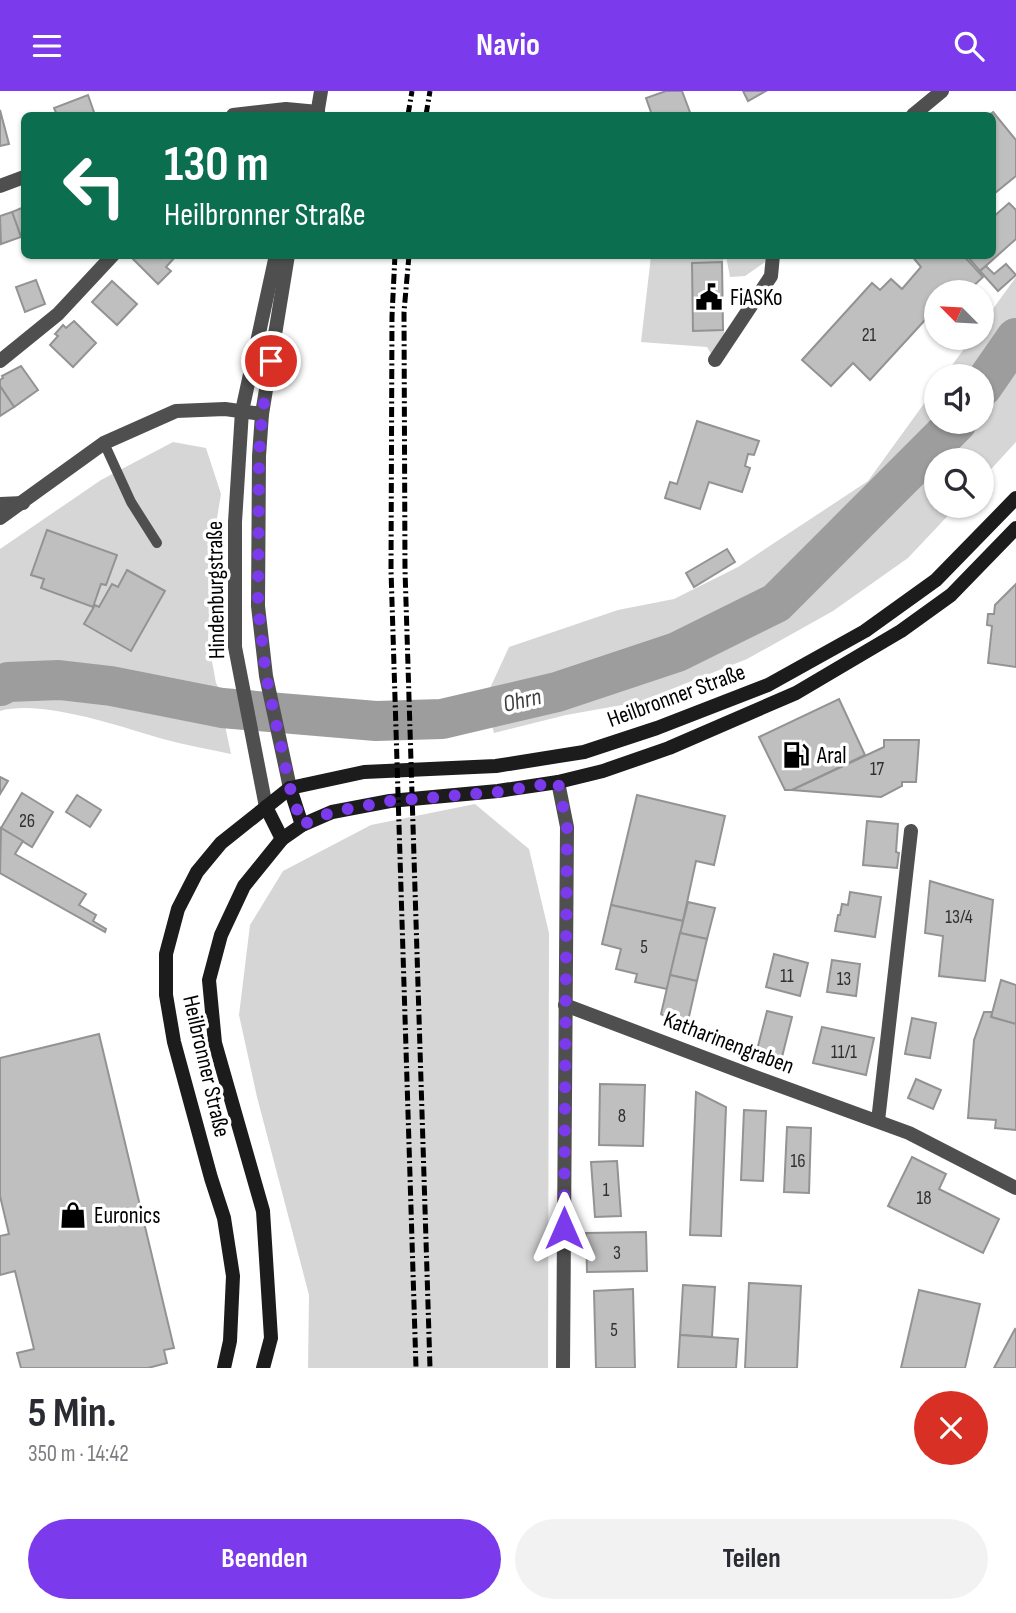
<!DOCTYPE html>
<html lang="de">
<head>
<meta charset="utf-8">
<style>
  body { margin:0; font-family:"Sofia Sans Condensed",sans-serif; background:#f2f2f3; color:#2b2b33; height:100vh; display:flex; flex-direction:column; font-size:26px; white-space:nowrap }
  * { box-sizing:border-box; margin:0 }
  p { font-size:23px; color:#7c7c81 }
  .icon { flex:none; width:38px; height:38px; fill:none; stroke:currentColor; stroke-width:2; stroke-linecap:round; stroke-linejoin:round }
  .map { position:relative; height:1277px; overflow:hidden }
  .details { display:flex; flex-direction:column; background:#fff; flex:1 }
  .details>* { flex:none }
  .hud { position:absolute; left:21px; top:21px; width:975px; height:147px; border-radius:10px; box-shadow:0 2px 5px #0004; background:#0b6e4f; color:#fff; overflow:hidden }
  .needle { width:46px; rotate:294deg }
  .fabs { position:absolute; left:924px; top:189px; display:grid; gap:14px }
  .fabs a { display:grid; place-items:center; width:70px; height:70px; border-radius:50%; background:#fff; box-shadow:0 2px 5px #0004; font-size:35px }
  .pin { position:absolute; display:grid; place-items:center; width:60px; height:60px; color:#fff; margin:-30px; border:4px solid #fff; border-radius:50%; box-shadow:0 2px 7px #0007 }
  .me { position:absolute; width:77px; margin:-38px; rotate:0deg; stroke-linejoin:round; filter:drop-shadow(0 0 5px #0008) }
  .turn { display:flex; align-items:center; gap:24px; height:147px; padding:0 28px; font-size:32px }
  .turn .icon { width:91px; height:91px; stroke-width:2.5 }
  .turn b { display:block; font-size:49px; line-height:60px }
  .round { display:grid; place-items:center; flex:none; width:74px; height:74px; border-radius:37px; background:#f2f2f3 }
  .summary { display:flex; align-items:center; justify-content:space-between; height:119px; padding:0 28px }
  h1 { font-size:42px; font-weight:700; line-height:52px }
  .action { display:flex; gap:14px; margin-top:auto; padding:14px 28px }
  .action a { flex:1; height:80px; border-radius:42px; background:#7c3aed; color:#fff; font-size:28px; font-weight:700; line-height:80px; text-align:center }
  .action a+a { background:#f2f2f3; color:#2b2b33 }
  header { display:flex; justify-content:space-between; align-items:center; height:91px; padding:0 28px; background:#7c3aed; color:#fff; font-size:32px; font-weight:700 }
  .map>svg:first-child { display:block }
  .green { fill:#d6d6d6 }
  .lines { fill:none; stroke-linecap:round; stroke-linejoin:round }
  .river { stroke:#9d9d9d; stroke-width:40 }
  .building { fill:#bfbfbf; stroke:#939393; stroke-width:2 }
  .service { stroke:#4f4f4f; stroke-width:10 }
  .minor { stroke:#4f4f4f; stroke-width:14 }
  .tertiary { stroke:#4f4f4f; stroke-width:14 }
  .secondary { stroke:#1c1c1c; stroke-width:14 }
  .rail { stroke:#000; stroke-width:5; stroke-dasharray:10 3.5 2 3.5; stroke-linecap:butt }
  .route { stroke:#7c3aed; stroke-width:12; stroke-dasharray:0 21.6 }
  .labels { text-anchor:middle; stroke-width:7; stroke-linejoin:round; paint-order:stroke }
  .number-label { font-size:19px; fill:#303030 }
  .poi-label { font-size:23px; fill:#000; stroke:#fff; text-anchor:start }
  .street-label { font-size:23px; fill:#000; stroke:#fff }
  .water-label { font-size:24px; font-style:italic; fill:#3e3e3e; stroke:#fff }
</style>
</head>
<body>
<header><svg class="icon" aria-label="menu" viewBox="0 0 24 24"><path d="M4 6h16M4 12h16M4 18h16"/></svg>Navio<svg class="icon" aria-label="search" viewBox="0 0 24 24"><circle cx="10" cy="10" r="6"/><path d="M15 15l6 6"/></svg></header>
<div class="map">
<svg width="1016" height="1277" viewBox="0 0 1016 1277">
  <rect width="100%" height="100%" fill="#fff"/>
  <g class="green">
    <polygon points="651,165 769,165 765,171 745,185 730,186 726,165 722,171 692,172 693,240 723,239 729,249 715,269 707,256 641,251"/>
    <polygon points="1016,186 1016,351 982,388 982,369 936,369 936,415 957,415 908,467 833,520 747,568 639,611 566,624 494,642 485,608 509,556 618,519 674,508 738,476 868,390 936,296 936,331 982,331 982,285 944,285 972,247 982,247 982,233"/>
    <polygon points="173,351 206,357 221,403 212,458 208,549 216,592 222,604 0,575 0,458 101,389"/>
    <path d="M 9,596 L 223,625 L 231,663 C 209,658 185,654 163,648 C 121,636 42,608 0,620 L 0,600 Z"/>
    <polygon points="475,713 529,758 549,842 548,1277 308,1277 309,1204 257,1006 239,924 250,834 283,780 371,734"/>
  </g>
  <g class="lines">
    <g class="river">
      <polyline points="982,296 1016,247"/>
      <polyline points="0,595 8,591 59,589 111,595 222,617 376,630 442,628 557,601 677,561 776,512 957,331"/>
    </g>
  </g>
  <g class="building">
    <polygon points="666,0 682,0 691,24 652,24 646,7"/>
    <polygon points="743,0 766,0 748,10"/>
    <polygon points="88,4 95,24 57,24 54,17"/>
    <polygon points="0,19 9,53 0,55"/>
    <polygon points="993,21 1016,49 1016,85 995,102 992,98 992,24 989,24"/>
    <polygon points="1009,112 1016,119 1016,148 980,180 966,164 992,164 992,127"/>
    <polygon points="24,116 24,145 21,146 12,121"/>
    <polygon points="12,121 21,146 1,153 0,125"/>
    <polygon points="132,164 177,164 166,176 171,180 158,193 131,166"/>
    <polygon points="911,164 963,164 983,186 967,201 936,201 936,217 870,289 853,272 831,295 802,269 872,192 880,199 891,188 902,198 921,176"/>
    <polygon points="722,171 723,239 693,240 692,172"/>
    <polygon points="1006,173 1016,184 998,200 980,180 986,175 994,183"/>
    <polygon points="36,189 45,213 25,221 16,196"/>
    <polygon points="112,190 137,213 117,234 92,211"/>
    <polygon points="74,230 96,252 73,276 50,254 58,245 55,243 63,234 66,237"/>
    <polygon points="21,275 38,299 14,316 0,295 0,289 3,287 2,285"/>
    <polygon points="0,295 14,316 0,325"/>
    <polygon points="697,330 759,350 754,364 748,363 745,375 750,377 742,401 709,391 700,418 665,407 670,391 677,393"/>
    <polygon points="47,439 117,464 106,494 101,493 93,516 41,497 44,488 31,484"/>
    <polygon points="727,458 735,471 694,496 686,482"/>
    <polygon points="127,479 165,500 131,560 84,533 95,514 99,516 112,493 118,496"/>
    <polygon points="1016,493 1016,576 988,572 992,535 987,534 988,523 994,523 995,514"/>
    <polygon points="839,608 865,664 792,699 785,699 759,646"/>
    <polygon points="884,649 919,649 916,691 902,691 902,695 881,706 792,699 884,656"/>
    <polygon points="0,686 8,690 0,703"/>
    <polygon points="22,702 53,721 32,756 1,737"/>
    <polygon points="77,704 101,719 90,736 66,721"/>
    <polygon points="637,704 725,725 714,774 696,770 683,830 611,814"/>
    <polygon points="867,730 898,733 896,761 899,762 897,777 863,774"/>
    <polygon points="1,737 23,750 15,763 86,803 79,814 96,824 93,830 106,838 105,841 0,782"/>
    <polygon points="930,790 993,809 985,890 939,885 943,845 925,842"/>
    <polygon points="850,801 881,806 875,846 835,840 838,824 840,824 842,813 848,814"/>
    <polygon points="688,811 715,817 707,848 680,842"/>
    <polygon points="611,814 683,830 667,898 635,891 637,883 616,878 621,858 602,853"/>
    <polygon points="680,842 707,848 697,890 670,884"/>
    <polygon points="774,863 808,872 800,905 766,896"/>
    <polygon points="832,869 860,873 856,905 827,901"/>
    <polygon points="670,884 697,890 686,939 661,923"/>
    <polygon points="1001,889 1016,894 1016,933 991,926"/>
    <polygon points="767,920 792,926 782,966 757,959"/>
    <polygon points="984,921 992,921 991,926 1016,933 1016,1039 995,1037 996,1029 968,1027 974,949"/>
    <polygon points="912,927 936,932 930,967 905,963"/>
    <polygon points="822,936 874,947 866,984 813,972"/>
    <polygon points="99,943 174,1257 164,1259 167,1272 148,1277 21,1277 17,1262 34,1258 15,1180 0,1184 0,1145 9,1143 0,1105 0,967"/>
    <polygon points="916,988 941,999 933,1018 908,1007"/>
    <polygon points="600,993 645,994 643,1055 599,1054"/>
    <polygon points="696,1001 726,1016 721,1145 690,1144"/>
    <polygon points="744,1019 766,1020 763,1090 741,1089"/>
    <polygon points="787,1036 811,1037 809,1102 784,1101"/>
    <polygon points="912,1066 946,1083 939,1098 999,1128 983,1162 888,1115"/>
    <polygon points="617,1070 621,1125 595,1126 591,1071"/>
    <polygon points="646,1141 647,1180 587,1181 586,1142"/>
    <polygon points="749,1192 801,1195 797,1277 745,1277"/>
    <polygon points="683,1194 715,1196 712,1246 680,1244"/>
    <polygon points="633,1198 635,1277 596,1277 594,1200"/>
    <polygon points="919,1199 980,1213 965,1277 901,1277"/>
    <polygon points="1015,1238 1016,1239 1016,1277 994,1277"/>
    <polygon points="680,1244 738,1248 736,1277 678,1277"/>
  </g>
  <g class="lines">
    <polyline class="service" points="104,352 131,411 157,452"/>
    <g class="minor">
      <polyline points="233,24 286,18 318,21"/>
      <polyline points="913,24 942,0"/>
      <polyline points="0,95 24,86"/>
      <polyline points="715,269 771,185 773,164"/>
      <polyline points="0,270 58,223 113,164"/>
      <polyline points="0,413 23,412"/>
      <polyline points="558,691 567,736 563,1277"/>
      <polyline points="565,914 750,984 909,1042 1016,1097"/>
      <polyline points="878,1030 911,740"/>
    </g>
    <g class="tertiary">
      <polyline points="317,24 321,0"/>
      <polyline points="288,164 262,323 259,365 258,515 266,585 290,697"/>
      <polyline points="0,427 104,352 176,320 225,318 262,323"/>
      <polyline points="266,716 235,556 235,431 242,320 276,164"/>
    </g>
    <g class="secondary">
      <polyline points="290,697 302,734"/>
      <polyline points="266,716 282,748"/>
      <polyline points="224,1277 230,1250 233,1185 224,1127 211,1087 174,951 166,904 166,863 178,818 197,781 221,752 290,697 364,681 496,675 584,661 657,637 768,594 865,540 936,489 1016,407"/>
      <polyline points="263,1277 271,1247 263,1120 215,952 209,889 221,844 244,795 282,748 302,734 332,721 390,710 498,700 558,691 603,680 669,657 796,602 901,540 951,504 1016,437"/>
    </g>
    <g class="rail">
      <polyline points="408,24 412,0"/>
      <polyline points="426,24 430,0"/>
      <polyline points="395,164 392,225 391,479 416,1277"/>
      <polyline points="409,164 404,221 405,479 430,1277"/>
    </g>
  </g>
  <g class="lines">
    <polyline class="route" points="271,270 262,323 259,365 258,515 266,585 290,697 302,734 332,721 390,710 498,701 558,691 567,736 564,1137"/>
  </g>
  <defs>
    <symbol id="civic-bare" viewBox="-9 -9 18 18"><path d="M-.6-6.5H3V-4.5H.6V-3L4-1V1h2V6H-6V1h2V-1L-.6-3ZM-1.2 2.5V6h2.4V2.5Z" fill="#000" stroke="#fff" stroke-width="2.5" paint-order="stroke"/></symbol>
    <symbol id="fuel-bare" viewBox="-9 -9 18 18"><path d="M-5.5-6h7V0h2V4h1.3V-2.5L3-4.5l.8-.8L6-3V5H2.5V1h-1V6h-7ZM-4.2-4.7v3.2H.2V-4.7Z" fill="#000" stroke="#fff" stroke-width="2.5" paint-order="stroke"/></symbol>
    <symbol id="shop-bare" viewBox="-9 -9 18 18"><path d="M-5-2.5h2.3a2.7 3.5 0 0 1 5.4 0H5L5.5 6h-11ZM-1.5-2.5h3a1.5 2.3 0 0 0-3 0Z" fill="#000" stroke="#fff" stroke-width="2.5" paint-order="stroke"/></symbol>
  </defs>
  <g fill-rule="evenodd">
    <use href="#civic-bare" x="690" y="187" width="38" height="38"/>
    <use href="#fuel-bare" x="777" y="645" width="38" height="38"/>
    <use href="#shop-bare" x="54" y="1105" width="38" height="38"/>
  </g>
  <g class="labels">
    <g class="number-label">
      <text x="869" y="250">21</text>
      <text x="877" y="684">17</text>
      <text x="27" y="736">26</text>
      <text x="959" y="832">13/4</text>
      <text x="644" y="862">5</text>
      <text x="787" y="891">11</text>
      <text x="844" y="894">13</text>
      <text x="844" y="967">11/1</text>
      <text x="622" y="1031">8</text>
      <text x="798" y="1076">16</text>
      <text x="606" y="1105">1</text>
      <text x="924" y="1113">18</text>
      <text x="617" y="1168">3</text>
      <text x="614" y="1245">5</text>
    </g>
    <g class="poi-label">
      <text x="730" y="214">FiASKo</text>
      <text x="817" y="672">Aral</text>
      <text x="94" y="1132">Euronics</text>
    </g>
    <g class="street-label">
      <text transform="translate(215 499) rotate(-91)" y="8">Hindenburgstraße</text>
      <text transform="translate(676 604) rotate(-20)" y="8">Heilbronner Straße</text>
      <text transform="translate(729 951) rotate(21)" y="8">Katharinengraben</text>
      <text transform="translate(207 975) rotate(77)" y="8">Heilbronner Straße</text>
    </g>
    <g class="water-label">
      <text transform="translate(522 609) rotate(-13)" y="8">Ohrn</text>
    </g>
  </g>
</svg>
<div class="fabs">
<a><svg class="needle" viewBox="-14 -14 28 28"><path d="M0-13l5 13h-10z" fill="#e53935"/><path d="M0 13l5-13h-10z" fill="#7c7c81"/></svg></a>
<a><svg class="icon" aria-label="sound" viewBox="0 0 24 24"><path d="M4 9h4l5-4v14l-5-4H4zM17 9q2 3 0 6"/></svg></a>
<a><svg class="icon" aria-label="search" viewBox="0 0 24 24"><circle cx="10" cy="10" r="6"/><path d="M15 15l6 6"/></svg></a>
</div>
<div class="pin" style="left:271px;top:270px;background:#d93025"><svg class="icon" aria-label="arrive" viewBox="0 0 24 24"><path d="M6 21V4h12l-3 4 3 4H6"/></svg></div>
<svg class="me" style="left:564px;top:1137px" viewBox="-20 -20 40 40"><path d="M0-17L14 15 0 8-14 15z" fill="#7c3aed" stroke="#fff" stroke-width="4"/></svg>
<div class="hud">
<div class="turn"><svg class="icon" aria-label="left" viewBox="0 0 24 24"><path d="M17 20v-9H6M10 6l-5 5 5 5"/></svg><div><b>130 m</b>Heilbronner Straße</div></div>
</div>
</div>
<section class="details">
<div class="summary"><div><h1>5 Min.</h1><p>350 m · 14:42</p></div><a class="round" style="background:#d93025;color:#fff"><svg class="icon" aria-label="close" viewBox="0 0 24 24"><path d="M6 6l12 12M18 6L6 18"/></svg></a></div>
<div class="action"><a>Beenden</a><a>Teilen</a></div>
</section>
</body>
</html>
